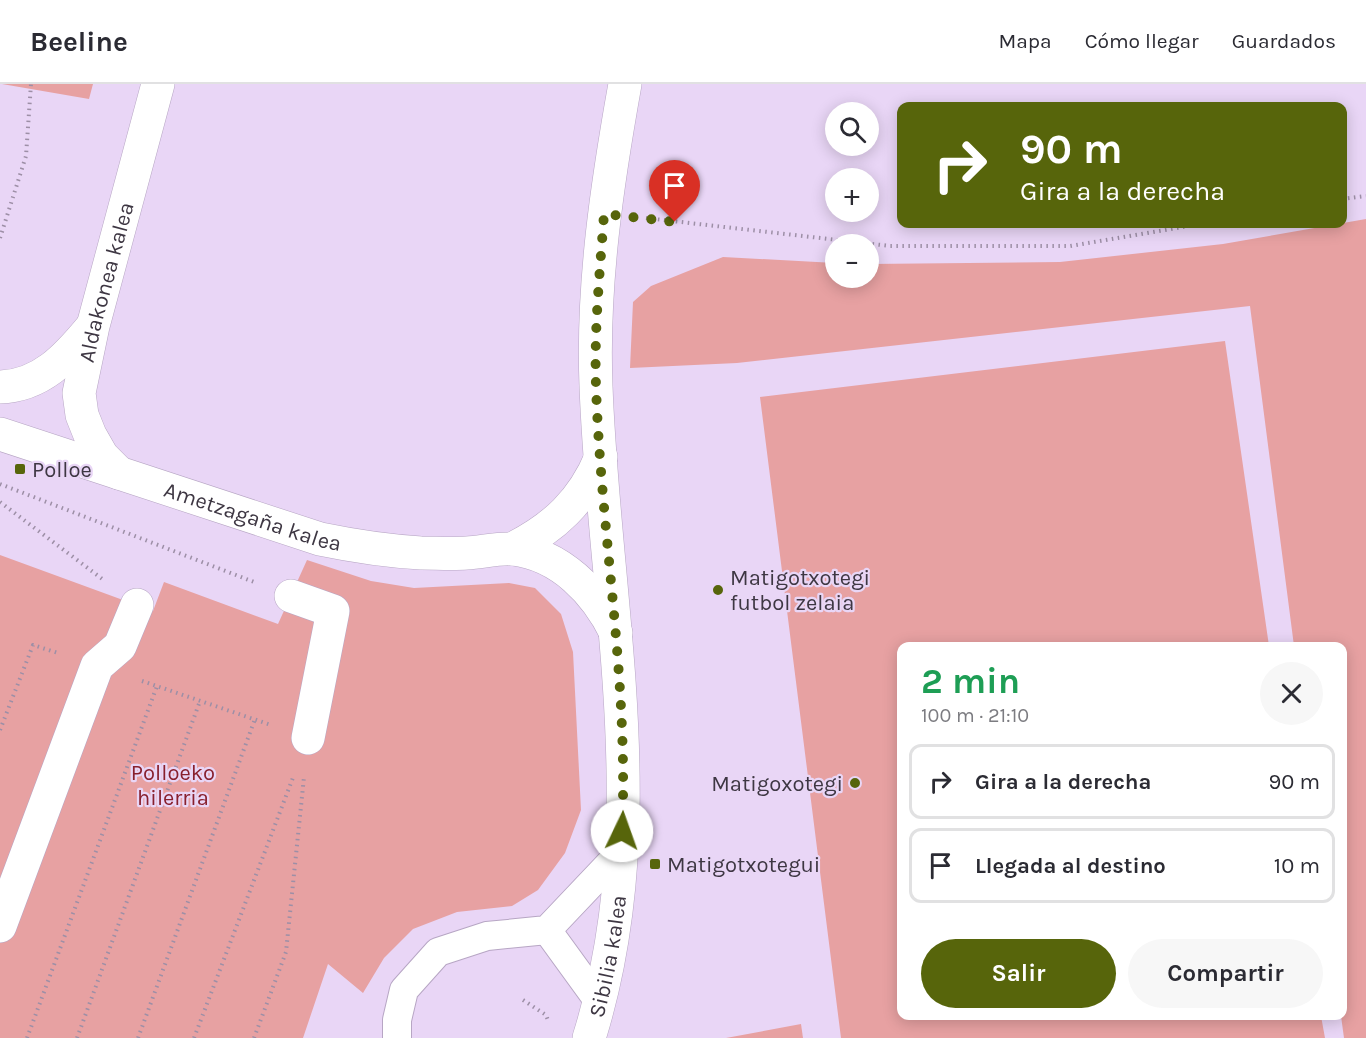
<!DOCTYPE html>
<html lang="es">
<head>
<meta charset="utf-8">
<style>
  body { margin:0; font-family:Karla,sans-serif; background:#f7f7f7; color:#2b2b33; height:100vh; display:flex; flex-direction:column; font-size:22px; white-space:nowrap }
  * { box-sizing:border-box; margin:0 }
  p { font-size:20px; color:#7c7c81 }
  .icon { flex:none; width:33px; height:33px; fill:none; stroke:currentColor; stroke-width:2; stroke-linecap:round; stroke-linejoin:round }
  .map { position:relative; flex:1; overflow:hidden }
  .drawer { position:absolute; left:897px; top:558px; width:450px; height:378px; display:flex; flex-direction:column; background:#fff; border-radius:12px; box-shadow:0 3px 15px #0003 }
  .drawer>* { flex:none }
  .hud { position:absolute; left:897px; top:18px; width:450px; height:126px; border-radius:12px; box-shadow:0 3px 15px #0003; background:#57650b; color:#fff; overflow:hidden }
  .controls { position:absolute; left:825px; top:18px; display:grid; gap:12px }
  .controls a { display:grid; place-items:center; width:54px; height:54px; border-radius:50%; background:#fff; box-shadow:0 3px 15px #0003; font-size:30px }
  .pin { position:absolute; display:grid; place-items:center; width:51px; height:51px; color:#fff; margin:-62px -26px; border-radius:50% 50% 50% 0; rotate:-45deg; box-shadow:0 0 6px #0007 }
  .pin .icon { rotate:45deg }
  .me { position:absolute; width:66px; margin:-33px; rotate:3deg; stroke-linejoin:round; filter:drop-shadow(0 0 4px #0008) }
  .turn { display:flex; align-items:center; gap:21px; height:126px; padding:0 24px; font-size:27px }
  .turn .icon { width:78px; height:78px; stroke-width:2.5 }
  .turn b { display:block; font-size:42px; line-height:51px }
  .round { display:grid; place-items:center; flex:none; width:63px; height:63px; border-radius:32px; background:#f7f7f7 }
  .head { display:flex; align-items:center; justify-content:space-between; height:102px; padding:0 24px }
  h1 { font-size:36px; font-weight:700; line-height:45px; color:#1e9e55 }
  .action { display:flex; gap:12px; margin-top:auto; padding:12px 24px }
  .action a { flex:1; height:69px; border-radius:36px; background:#57650b; color:#fff; font-size:24px; font-weight:700; line-height:69px; text-align:center }
  .action a+a { background:#f7f7f7; color:#2b2b33 }
  ul { padding:0; list-style:none }
  li { display:flex; align-items:center; gap:18px; height:75px; margin:0 12px 9px; padding:0 12px; border:3px solid #e1e1e2; border-radius:12px }
  li div { flex:1 }
  li b { display:block; font-size:22px }
  li em { font-style:normal }
  header { display:flex; align-items:center; gap:36px; box-sizing:border-box; height:84px; padding:0 30px; background:#fff; border-bottom:2px solid #e1e1e2 }
  header strong { font-size:28px }
  nav { display:flex; gap:33px; margin-inline-start:auto; font-size:21px }
  .map>svg:first-child { display:block }
  .green { fill:#e7a1a2 }
  .lines { fill:none; stroke-linecap:round; stroke-linejoin:round }
  .lane-casing { stroke:#b7a6c4; stroke-width:30 }
  .street-casing { stroke:#b7a6c4; stroke-width:34 }
  .secondary-casing { stroke:#b7a6c4; stroke-width:34 }
  .path { stroke:#9d8fa6; stroke-width:4; stroke-dasharray:1.5 4.5; stroke-linecap:butt }
  .lane { stroke:#fff; stroke-width:28 }
  .street { stroke:#fff; stroke-width:33 }
  .secondary { stroke:#fff; stroke-width:33 }
  .route { stroke:#57650b; stroke-width:10; stroke-dasharray:0 18 }
  .poi-dot { fill:#57650b; stroke:#e9d6f6; stroke-width:2 }
  .labels { text-anchor:middle; stroke-width:4.5; stroke-linejoin:round; paint-order:stroke }
  .street-label { font-size:22px; fill:#3e3743; stroke:#e9d6f6 }
  .poi-label { font-size:22px; fill:#3e3743; stroke:#e9d6f6; text-anchor:start }
  .park-label { font-size:22px; fill:#88202e; stroke:#e9d6f6 }
</style>
</head>
<body>
<header>
<strong>Beeline</strong>
<nav><a>Mapa</a><a>Cómo llegar</a><a>Guardados</a></nav>
</header>
<div class="map">
<svg width="1366" height="954" viewBox="0 0 1366 954">
  <rect width="100%" height="100%" fill="#e9d6f6"/>
  <g class="green">
    <polygon points="2,0 93,0 89,15"/>
    <polygon points="1366,135 1366,954 1344,954 1341,932 1342,562 1294,562 1250,222 737,279 630,284 633,218 651,202 723,173 835,179 836,194 868,194 869,180 1060,178 1223,160"/>
    <polygon points="1225,257 1269,562 902,562 902,932 1321,932 1325,954 841,954 760,313"/>
    <polygon points="0,471 153,527 164,498 278,540 307,476 371,497 414,504 509,499 535,504 561,530 573,568 581,726 565,769 538,806 512,822 457,828 413,845 384,874 363,909 328,880 303,954 0,954"/>
    <polygon points="801,940 803,954 726,954"/>
  </g>
  <g class="lines">
    <defs>
      <g id="lane">
        <polyline points="547,846 600,919"/>
        <polyline points="397,954 397,936 404,906 438,868 487,852 547,846 621,768"/>
      </g>
      <g id="street">
        <path d="M 0,303 C 41,302 67,273 91,244"/>
        <path id="s1" d="M 0,350 L 320,455 C 354,462 387,467 421,469 C 436,469 452,470 467,469 C 482,468 498,464 513,465 C 561,471 596,508 616,549"/>
        <path id="s2" d="M 119,389 L 102,372 L 90,351 L 82,331 L 79,309 L 93,242 L 158,0"/>
        <path d="M 512,465 C 554,444 583,417 601,373"/>
        <polyline points="291,512 333,527 308,654"/>
        <polyline points="0,842 97,582 120,562 137,521"/>
      </g>
      <g id="secondary">
        <path id="s3" d="M 589,954 C 657,737 604,522 596,302 C 592,201 607,100 625,0"/>
      </g>
    </defs>
    <use href="#lane" class="lane-casing"/>
    <use href="#street" class="street-casing"/>
    <use href="#secondary" class="secondary-casing"/>
    <g class="path">
      <polyline points="1342,115 1366,112"/>
      <polyline points="646,134 890,162 1070,162 1201,140"/>
      <polyline points="0,154 26,72 31,0"/>
      <polyline points="0,400 254,498"/>
      <polyline points="0,418 105,497"/>
      <polyline points="142,597 271,641"/>
      <polyline points="0,646 33,561 58,569"/>
      <polyline points="523,916 546,931 549,939"/>
      <polyline points="27,954 157,602"/>
      <polyline points="77,954 200,617"/>
      <polyline points="138,954 255,635"/>
      <polyline points="194,954 294,691"/>
      <polyline points="254,954 286,868 304,693"/>
    </g>
    <use href="#lane" class="lane"/>
    <use href="#street" class="street"/>
    <use href="#secondary" class="secondary"/>
  </g>
  <g class="lines">
    <path class="route" d="M 622,747 C 629,598 601,451 596,302 C 594,245 600,187 604,130 L 675,138"/>
  </g>
  <g class="poi-dot">
    <rect x="14" y="379" width="12" height="12" rx="3"/>
    <circle cx="718" cy="506" r="6"/>
    <circle cx="855" cy="699" r="6"/>
    <rect x="649" y="774" width="12" height="12" rx="3"/>
  </g>
  <g class="labels">
    <g class="street-label">
      <text dy="8" stroke="none"><textPath href="#s2" startOffset="206">Aldakonea kalea</textPath></text>
      <text dy="8" stroke="none"><textPath href="#s1" startOffset="266">Ametzagaña kalea</textPath></text>
      <text dy="8" stroke="none"><textPath href="#s3" startOffset="84">Sibilia kalea</textPath></text>
    </g>
    <g class="poi-label">
      <text x="32" y="393">Polloe</text>
      <text x="730" y="501">Matigotxotegi<tspan x="730" dy="25">futbol zelaia</tspan></text>
      <text x="843" y="707" text-anchor="end">Matigoxotegi</text>
      <text x="667" y="788">Matigotxotegui</text>
    </g>
    <g class="park-label">
      <text x="173" y="696">Polloeko<tspan x="173" dy="25">hilerria</tspan></text>
    </g>
  </g>
</svg>
<div class="controls">
<a><svg class="icon" aria-label="search" viewBox="0 0 24 24"><circle cx="10" cy="10" r="6"/><path d="M15 15l6 6"/></svg></a>
<a>+</a>
<a>−</a>
</div>
<div class="pin" style="left:675px;top:138px;background:#d93025"><svg class="icon" aria-label="arrive" viewBox="0 0 24 24"><path d="M6 21V4h12l-3 4 3 4H6"/></svg></div>
<svg class="me" style="left:622px;top:747px" viewBox="-20 -20 40 40"><circle r="19" fill="#fff"/><path d="M0-13L10 11 0 6-10 11z" fill="#57650b"/></svg>
<div class="hud">
<div class="turn"><svg class="icon" aria-label="right" viewBox="0 0 24 24"><path d="M7 20v-9h11M14 6l5 5-5 5"/></svg><div><b>90 m</b>Gira a la derecha</div></div>
</div>
<section class="drawer">
<div class="head"><div><h1>2 min</h1><p>100 m · 21:10</p></div><a class="round"><svg class="icon" aria-label="close" viewBox="0 0 24 24"><path d="M6 6l12 12M18 6L6 18"/></svg></a></div>
<ul>
<li><svg class="icon" aria-label="right" viewBox="0 0 24 24"><path d="M7 20v-9h11M14 6l5 5-5 5"/></svg><div><b>Gira a la derecha</b></div><em>90 m</em></li>
<li><svg class="icon" aria-label="arrive" viewBox="0 0 24 24"><path d="M6 21V4h12l-3 4 3 4H6"/></svg><div><b>Llegada al destino</b></div><em>10 m</em></li>
</ul>
<div class="action"><a>Salir</a><a>Compartir</a></div>
</section>
</div>
</body>
</html>
